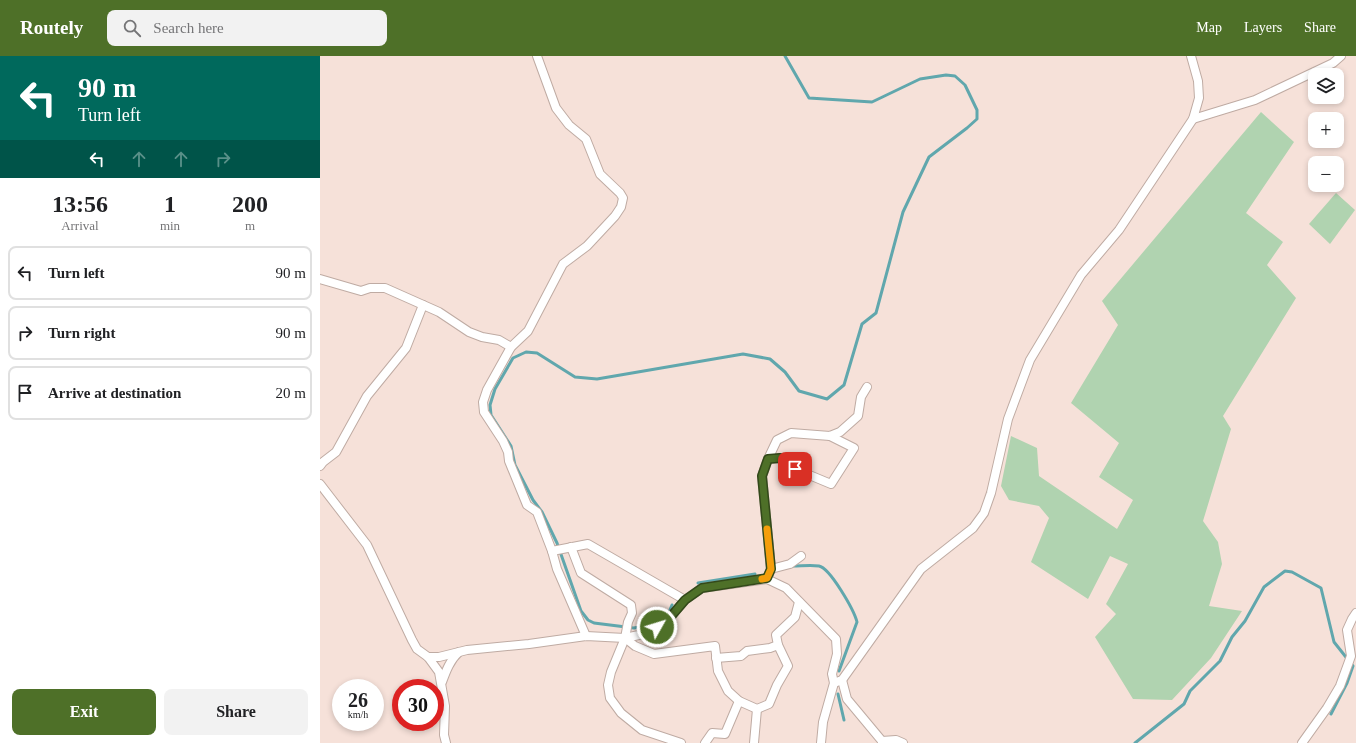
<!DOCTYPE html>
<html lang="en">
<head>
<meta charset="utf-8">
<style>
  body { margin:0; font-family:"Times New Roman",serif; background:#f2f2f2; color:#202124; height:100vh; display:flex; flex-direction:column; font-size:15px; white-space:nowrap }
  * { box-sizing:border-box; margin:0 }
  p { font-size:13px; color:#757577 }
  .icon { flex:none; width:22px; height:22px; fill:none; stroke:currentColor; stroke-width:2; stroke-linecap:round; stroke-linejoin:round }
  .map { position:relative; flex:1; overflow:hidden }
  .sheet { display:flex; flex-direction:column; background:#fff; width:320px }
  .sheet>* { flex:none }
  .guide { background:#00695c; color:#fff; overflow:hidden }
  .buttons { position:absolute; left:988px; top:12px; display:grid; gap:8px }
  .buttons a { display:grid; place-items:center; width:36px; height:36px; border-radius:8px; background:#fff; box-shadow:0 2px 6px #0003; font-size:20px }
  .speed { position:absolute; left:12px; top:623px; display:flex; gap:8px; font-size:20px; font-weight:700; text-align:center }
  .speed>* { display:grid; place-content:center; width:52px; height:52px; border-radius:50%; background:#fff; box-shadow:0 2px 6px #0003; line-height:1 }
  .speed small { font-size:10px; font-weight:400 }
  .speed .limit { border:6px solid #d22; background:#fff; color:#111 }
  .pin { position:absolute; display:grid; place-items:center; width:34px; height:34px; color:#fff; margin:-17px; border-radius:8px; box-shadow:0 2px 6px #0006 }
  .me { position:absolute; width:44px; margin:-22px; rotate:51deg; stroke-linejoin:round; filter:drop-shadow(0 0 3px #0008) }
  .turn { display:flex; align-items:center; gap:14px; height:84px; padding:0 12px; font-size:18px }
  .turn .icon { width:52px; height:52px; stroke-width:2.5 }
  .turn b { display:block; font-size:28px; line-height:34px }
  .lanes { display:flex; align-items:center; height:38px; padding:0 12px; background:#0003; justify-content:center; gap:20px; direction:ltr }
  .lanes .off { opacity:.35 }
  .eta { display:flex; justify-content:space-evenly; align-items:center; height:68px; text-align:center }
  .eta b { font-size:24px; font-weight:700; line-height:28px }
  .action { display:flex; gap:8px; margin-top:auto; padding:8px 12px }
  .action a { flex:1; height:46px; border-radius:8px; background:#4e7028; color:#fff; font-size:16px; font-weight:700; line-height:46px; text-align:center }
  .action a+a { background:#f2f2f2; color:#202124 }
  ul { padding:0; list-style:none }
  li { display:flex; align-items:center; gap:12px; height:54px; margin:0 8px 6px; padding:0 4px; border:2px solid #e0e0e0; border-radius:8px }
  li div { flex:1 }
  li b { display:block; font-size:15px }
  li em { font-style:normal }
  header { display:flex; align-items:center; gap:24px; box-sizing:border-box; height:56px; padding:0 20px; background:#4e7028; color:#fff }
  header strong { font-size:19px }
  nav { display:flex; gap:22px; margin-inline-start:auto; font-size:14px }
  .search { width:280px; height:36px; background:#f2f2f2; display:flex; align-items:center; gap:10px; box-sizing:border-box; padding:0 14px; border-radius:8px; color:#757577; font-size:15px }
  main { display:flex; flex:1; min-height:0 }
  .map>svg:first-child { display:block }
  .green { fill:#b0d3b0 }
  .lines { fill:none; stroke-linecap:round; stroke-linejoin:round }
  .stream { stroke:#60a7ad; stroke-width:3 }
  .street-casing { stroke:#bfaba3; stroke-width:10 }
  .street { stroke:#fff; stroke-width:8 }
  .route-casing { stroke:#33491a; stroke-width:10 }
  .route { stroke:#4e7028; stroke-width:7 }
  .slow { stroke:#f59e0b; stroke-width:7 }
</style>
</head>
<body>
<header>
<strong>Routely</strong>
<div class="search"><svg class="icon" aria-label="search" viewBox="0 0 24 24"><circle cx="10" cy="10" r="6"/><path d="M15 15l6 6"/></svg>Search here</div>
<nav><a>Map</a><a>Layers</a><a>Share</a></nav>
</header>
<main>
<section class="sheet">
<div class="guide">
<div class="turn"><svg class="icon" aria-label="left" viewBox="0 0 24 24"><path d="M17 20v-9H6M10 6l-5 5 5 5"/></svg><div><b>90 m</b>Turn left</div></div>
<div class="lanes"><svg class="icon" aria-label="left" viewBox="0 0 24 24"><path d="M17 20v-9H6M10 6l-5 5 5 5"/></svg><svg class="icon off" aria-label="ahead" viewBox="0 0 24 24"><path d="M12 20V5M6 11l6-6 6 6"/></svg><svg class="icon off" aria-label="ahead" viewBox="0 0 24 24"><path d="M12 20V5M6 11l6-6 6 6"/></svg><svg class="icon off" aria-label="right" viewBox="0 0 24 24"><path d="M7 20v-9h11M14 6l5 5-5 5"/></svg></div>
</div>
<div class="eta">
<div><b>13:56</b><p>Arrival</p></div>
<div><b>1</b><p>min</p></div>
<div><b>200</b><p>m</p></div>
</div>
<ul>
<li><svg class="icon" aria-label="left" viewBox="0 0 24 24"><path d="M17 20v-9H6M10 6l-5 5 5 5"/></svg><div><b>Turn left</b></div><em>90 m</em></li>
<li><svg class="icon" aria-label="right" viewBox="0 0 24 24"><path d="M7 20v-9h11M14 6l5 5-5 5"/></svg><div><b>Turn right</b></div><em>90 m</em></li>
<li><svg class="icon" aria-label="arrive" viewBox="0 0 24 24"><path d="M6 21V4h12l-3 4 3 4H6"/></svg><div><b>Arrive at destination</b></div><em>20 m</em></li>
</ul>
<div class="action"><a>Exit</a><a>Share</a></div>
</section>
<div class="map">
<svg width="1036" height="687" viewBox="0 0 1036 687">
  <rect width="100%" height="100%" fill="#f6e1d9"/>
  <g class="green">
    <polygon points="941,56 974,86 926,157 963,186 947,209 976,242 903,360 911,373 883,465 898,486 902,508 889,550 922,555 891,602 852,644 813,643 775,581 796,558 786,548 808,508 790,500 768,543 711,506 729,462 719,450 689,444 681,430 691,380 717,392 719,420 797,473 813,444 779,421 799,387 751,347 798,269 782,245"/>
    <polygon points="1016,137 1035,154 1010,188 989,168"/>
  </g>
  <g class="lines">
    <g class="stream">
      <path d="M 473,510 C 481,510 491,509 499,510 C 510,512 534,554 537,566 L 519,615"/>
      <polyline points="378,527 435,518"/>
      <polyline points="352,549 349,556 329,569 314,572 274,567 268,564 261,555 237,487 222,456 213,444 195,409 191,390 171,359 170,349 175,333 193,302 206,296 217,297 255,321 277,323 423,298 450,303 465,316 479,335 507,343 524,329 542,268 556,257 583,156 609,101 647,72 657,63 657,54 645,29 635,20 626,19 600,23 552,46 489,42 465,0"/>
      <polyline points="518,638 524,664"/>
      <polyline points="815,687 864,648 870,635 900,605 912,581 925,565 944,531 965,515 972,516 1001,532 1014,586 1033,610 1027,627 1011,658"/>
    </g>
    <defs>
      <g id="street">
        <polyline points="217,0 236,52 249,69 266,83 280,118 300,137 303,142 301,151 295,160 267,190 243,208 208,275 191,291 167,334 163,346 164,356 183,385 188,396 189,405 207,449 217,456 232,495 237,513 266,580"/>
        <polyline points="873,63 935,44 1013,7 1021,0"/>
        <polyline points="0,223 41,235 50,232 65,232 119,256 149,276 162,281 179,284 191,291"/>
        <polyline points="448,403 460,402 475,413 511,428 534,392 510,380"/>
        <polyline points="0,410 3,406 16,396 47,340 86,292 103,249"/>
        <polyline points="0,428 47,489 92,584 97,593 108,601 119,616 125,650 124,679 126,687"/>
        <polyline points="251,491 261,517 311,549 312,557 308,566 305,582 291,616 288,629 290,642 301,657 322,674 361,687"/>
        <polyline points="232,495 268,488 365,544"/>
        <polyline points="451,513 470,508 481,500"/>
        <polyline points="447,523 451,513 442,420 448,403 457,384 471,377 510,380 520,376 538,360 541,341 547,331"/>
        <polyline points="305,582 315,590 334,598 395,590 398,615 408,635 419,645 437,653 449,648 457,629 468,610 458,589 456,579 475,561 479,546"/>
        <polyline points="108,601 119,601 147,594 209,588 266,580 305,582 328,577 347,565 365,544 382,532 447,523 466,532 516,583 517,598 512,618 514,627 503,666 501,687"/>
        <polyline points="396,602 421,600 427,595 450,592 458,589"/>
        <polyline points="522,624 527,643 562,685"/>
        <path d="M 122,626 C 126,615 130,604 139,596"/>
        <polyline points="514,627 522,624 601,513 653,472 664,457 671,437 688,363 710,304 761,219 799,174 873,63 879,42 878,25 871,0"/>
        <polyline points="385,687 392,677 405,678 419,645"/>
        <polyline points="434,687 437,653"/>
        <polyline points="562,687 562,685 576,684 583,687"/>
        <polyline points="982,687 1007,652 1020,630 1031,600 1027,574 1032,563 1036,557"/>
      </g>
    </defs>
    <use href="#street" class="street-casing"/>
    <use href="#street" class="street"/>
  </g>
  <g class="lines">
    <defs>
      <polyline id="route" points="337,571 347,565 365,544 382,532 447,522 451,513 442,420 448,403 460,402 475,413"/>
    </defs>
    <use href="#route" class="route-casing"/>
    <use href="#route" class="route"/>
    <polyline class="slow" points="442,523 447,522 451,513 447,473"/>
  </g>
</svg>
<div class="buttons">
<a><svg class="icon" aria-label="layers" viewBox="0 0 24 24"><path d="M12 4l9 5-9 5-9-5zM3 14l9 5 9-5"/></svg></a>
<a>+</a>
<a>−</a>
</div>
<div class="speed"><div>26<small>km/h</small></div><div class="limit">30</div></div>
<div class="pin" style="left:475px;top:413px;background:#d93025"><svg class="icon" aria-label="arrive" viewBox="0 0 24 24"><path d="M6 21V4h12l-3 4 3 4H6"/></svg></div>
<svg class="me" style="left:337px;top:571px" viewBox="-20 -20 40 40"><circle r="17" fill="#4e7028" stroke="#fff" stroke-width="3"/><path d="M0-11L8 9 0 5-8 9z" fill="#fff"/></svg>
</div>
</main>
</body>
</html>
